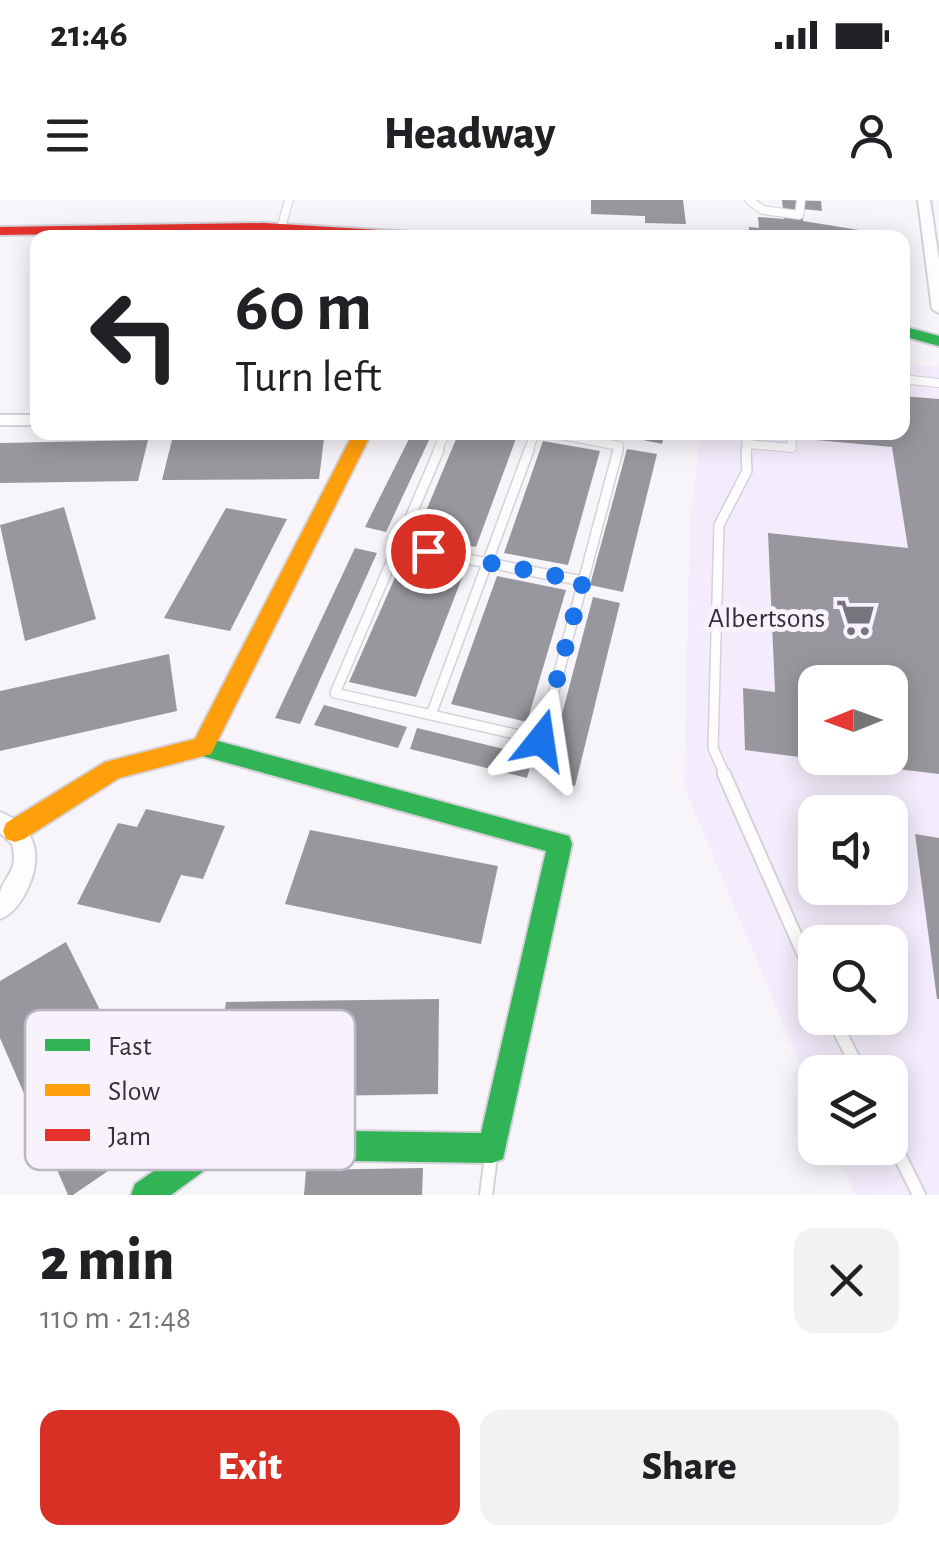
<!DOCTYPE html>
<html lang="en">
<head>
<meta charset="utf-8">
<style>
  body { margin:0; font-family:"Alegreya Sans",sans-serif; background:#f2f2f2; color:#202124; height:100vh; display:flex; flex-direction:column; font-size:38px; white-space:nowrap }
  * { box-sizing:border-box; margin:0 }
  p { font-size:32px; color:#757577 }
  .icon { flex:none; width:55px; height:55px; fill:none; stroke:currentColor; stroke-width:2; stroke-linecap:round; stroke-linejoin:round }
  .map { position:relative; height:995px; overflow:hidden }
  .drawer { display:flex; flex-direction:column; background:#fff; flex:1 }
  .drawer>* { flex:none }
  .banner { position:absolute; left:30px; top:30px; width:880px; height:210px; border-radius:20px; box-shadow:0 5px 25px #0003; background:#fff; color:#202124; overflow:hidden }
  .needle { width:65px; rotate:269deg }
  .tools { position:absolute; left:798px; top:465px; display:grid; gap:20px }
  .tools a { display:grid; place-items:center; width:110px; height:110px; border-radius:20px; background:#fff; box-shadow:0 5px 25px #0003; font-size:50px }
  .pin { position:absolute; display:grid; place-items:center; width:85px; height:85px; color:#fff; margin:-42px; border:5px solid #fff; border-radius:50%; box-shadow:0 2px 10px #0007 }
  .me { position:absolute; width:110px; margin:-55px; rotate:15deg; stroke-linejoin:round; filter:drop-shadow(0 0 8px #0008) }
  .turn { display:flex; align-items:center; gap:35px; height:210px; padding:0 40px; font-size:45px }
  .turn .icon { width:130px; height:130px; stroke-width:2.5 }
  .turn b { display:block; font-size:70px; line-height:85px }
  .round { display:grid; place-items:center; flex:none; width:105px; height:105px; border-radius:20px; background:#f2f2f2 }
  .head { display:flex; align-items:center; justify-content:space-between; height:170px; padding:0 40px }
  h1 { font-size:60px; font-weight:800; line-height:75px }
  .button { display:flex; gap:20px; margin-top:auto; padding:20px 40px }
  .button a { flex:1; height:115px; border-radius:20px; background:#d93025; color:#fff; font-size:40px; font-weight:800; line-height:115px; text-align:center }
  .button a+a { background:#f2f2f2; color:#202124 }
  .status { display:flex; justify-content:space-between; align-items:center; height:70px; padding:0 50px; background:#fff; direction:ltr }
  .status svg { height:28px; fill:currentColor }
  header { display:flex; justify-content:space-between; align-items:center; height:130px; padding:0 40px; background:#fff; font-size:45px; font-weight:800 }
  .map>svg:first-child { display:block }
  .built { fill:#f4ecfc; fill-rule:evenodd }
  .building { fill:#98979e }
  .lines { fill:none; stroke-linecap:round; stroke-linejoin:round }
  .lane-far2-casing { stroke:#d5d1d9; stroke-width:10 }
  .lane-far1-casing { stroke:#d5d1d9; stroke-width:12 }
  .lane-casing { stroke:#d5d1d9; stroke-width:16 }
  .street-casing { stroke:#d5d1d9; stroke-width:4 }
  .fast-casing { stroke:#d5d1d9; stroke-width:4 }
  .slow-casing { stroke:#d5d1d9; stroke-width:4 }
  .jam-casing { stroke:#d5d1d9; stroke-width:4 }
  .lane-far2 { stroke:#fefdfe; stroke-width:8 }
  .lane-far1 { stroke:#fefdfe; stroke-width:9 }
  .lane { stroke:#fefdfe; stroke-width:12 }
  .street { fill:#fefdfe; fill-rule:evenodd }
  .fast { fill:#30b455; fill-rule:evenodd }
  .slow { fill:#ff9f0a; fill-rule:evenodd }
  .jam { fill:#e5322d; fill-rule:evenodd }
  .route { stroke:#1a73e8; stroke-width:18; stroke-dasharray:0 32.4 }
  .labels { text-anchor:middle; stroke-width:10; stroke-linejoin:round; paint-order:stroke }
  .poi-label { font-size:28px; fill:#342f38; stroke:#f7f2fc; text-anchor:end }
  .key { fill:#f7f2fc; stroke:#bcb8c1; stroke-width:2.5 }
  .key-label { font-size:28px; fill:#342f38 }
</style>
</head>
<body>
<div class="status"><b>21:46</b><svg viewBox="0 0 49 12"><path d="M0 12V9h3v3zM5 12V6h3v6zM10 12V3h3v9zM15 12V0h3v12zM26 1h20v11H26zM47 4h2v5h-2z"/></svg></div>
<header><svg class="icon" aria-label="menu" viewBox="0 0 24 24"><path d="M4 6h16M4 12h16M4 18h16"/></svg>Headway<svg class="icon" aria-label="person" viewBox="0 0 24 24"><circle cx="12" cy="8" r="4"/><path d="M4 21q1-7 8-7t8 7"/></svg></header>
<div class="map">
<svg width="939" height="995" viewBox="0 0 939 995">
  <rect width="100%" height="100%" fill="#f7f4fa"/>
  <path class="built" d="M 903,164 L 939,167 L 939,995 L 855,995 L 835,948 L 890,948 L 890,872 L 815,872 L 815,900 L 684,586 L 690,321 L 701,233 L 902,232 ZM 815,482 L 890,482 L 890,558 L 815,558 ZM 815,612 L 890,612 L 890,688 L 815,688 ZM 815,742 L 890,742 L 890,818 L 815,818 Z"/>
  <g class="building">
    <polygon points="591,0 683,0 686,24 645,23 645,16 591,14"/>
    <polygon points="782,0 821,1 822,11 802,9 803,21 865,31 866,37 749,38 749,27 759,28 758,17 784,19"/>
    <polygon points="902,196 939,199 939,574 822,560 890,558 890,482 815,482 815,559 745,550 743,488 775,492 768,333 908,348 892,247 805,239 804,232 902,232"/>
    <polygon points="459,232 517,236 476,347 416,335"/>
    <polygon points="605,232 665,232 662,244"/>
    <polygon points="410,237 429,240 386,332 365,327"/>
    <polygon points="324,239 319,279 162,280 172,240"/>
    <polygon points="148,240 138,281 0,283 0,243"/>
    <polygon points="543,241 600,251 568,365 504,353"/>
    <polygon points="627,249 657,254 623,392 590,385"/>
    <polygon points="64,307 96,419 25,441 0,325"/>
    <polygon points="226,308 287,319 230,431 164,418"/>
    <polygon points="355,348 377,353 300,524 275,518"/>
    <polygon points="404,357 465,370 416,497 349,482"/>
    <polygon points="497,376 566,390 527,522 451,504"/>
    <polygon points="593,397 620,403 575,586 545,578"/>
    <polygon points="169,454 177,511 0,551 0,491"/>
    <polygon points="324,505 407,527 398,548 314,525"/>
    <polygon points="417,528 533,556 527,578 410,549"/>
    <polygon points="146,609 225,626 203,679 181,675 160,723 77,704 118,623 137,627"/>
    <polygon points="310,630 498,666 481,744 285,704"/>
    <polygon points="915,634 939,638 939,799 937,799"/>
    <polygon points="66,742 162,934 73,995 68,995 0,838 0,781"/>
    <polygon points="439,799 438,894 213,898 226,802"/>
    <polygon points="423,968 422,995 304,995 306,970"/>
  </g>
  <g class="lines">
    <defs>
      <g id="lane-far2">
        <polyline points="749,0 763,10 799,15 801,0"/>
        <polyline points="281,28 289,0"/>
        <polyline points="902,179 939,183"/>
        <polyline points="546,232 619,246 617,252"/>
        <polyline points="746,232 747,252"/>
        <polyline points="747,244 792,248 791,232"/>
        <polyline points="437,252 446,232"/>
        <polyline points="528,252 535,232"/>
      </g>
      <g id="lane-far1">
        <polyline points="439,250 335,493 541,540 618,250"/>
        <polyline points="398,346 583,381"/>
        <polyline points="431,515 529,250"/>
        <polyline points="726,577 713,548 719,325 747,271 746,250"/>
      </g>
      <g id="lane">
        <polyline points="724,574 815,780"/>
        <polyline points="833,818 860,872"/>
        <polyline points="890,936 919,995"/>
        <polyline points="486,995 491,956"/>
      </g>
      <g id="street">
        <polygon points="918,0 930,0 939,60 939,113 932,109"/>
        <rect x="0" y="215" width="38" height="10"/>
        <path d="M 0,612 C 37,626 43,657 27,690 C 21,702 13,714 0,719 C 0,711 0,700 0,693 C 6,672 19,672 12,644 L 0,633 Z"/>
      </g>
      <g id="fast">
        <polygon points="902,126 939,136 939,146 902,136"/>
        <polygon points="203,537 569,636 572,644 503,959 492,963 220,959 171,995 131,995 135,984 215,929 481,933 546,651 195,554 191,547 195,540"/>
      </g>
      <polygon id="slow" points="354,232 372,232 211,554 119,578 24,639 15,642 6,639 3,631 6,623 105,562 195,539"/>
      <polygon id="jam" points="264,23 445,34 452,38 364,38 264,31 0,35 0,27"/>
    </defs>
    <use href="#lane-far2" class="lane-far2-casing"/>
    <use href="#lane-far1" class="lane-far1-casing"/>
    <use href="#lane" class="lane-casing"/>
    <use href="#street" class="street-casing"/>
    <use href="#fast" class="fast-casing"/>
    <use href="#slow" class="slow-casing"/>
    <use href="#jam" class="jam-casing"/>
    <use href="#lane-far2" class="lane-far2"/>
    <use href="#lane-far1" class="lane-far1"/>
    <use href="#lane" class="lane"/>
    <use href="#street" class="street"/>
    <use href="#fast" class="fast"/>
    <use href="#slow" class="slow"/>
    <use href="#jam" class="jam"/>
  </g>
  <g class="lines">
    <polyline class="route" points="428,351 583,381 541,540"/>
  </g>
  <defs>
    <symbol id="supermarket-bare" viewBox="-9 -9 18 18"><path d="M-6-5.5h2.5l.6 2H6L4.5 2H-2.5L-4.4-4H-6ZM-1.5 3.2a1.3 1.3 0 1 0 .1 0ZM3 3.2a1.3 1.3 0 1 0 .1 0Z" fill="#78747c" stroke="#f7f2fc" stroke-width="2.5" paint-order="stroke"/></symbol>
  </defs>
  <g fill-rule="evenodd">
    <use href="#supermarket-bare" x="828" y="390" width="55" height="55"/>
  </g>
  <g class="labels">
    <g class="poi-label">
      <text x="825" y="427">Albertsons</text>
    </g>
  </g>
  <rect x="25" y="810" width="330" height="160" rx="15" class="key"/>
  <rect x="45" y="839" width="45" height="12" fill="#30b455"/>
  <rect x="45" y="884" width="45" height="12" fill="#ff9f0a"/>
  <rect x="45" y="929" width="45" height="12" fill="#e5322d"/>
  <g class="key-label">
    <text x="108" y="855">Fast</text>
    <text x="108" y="900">Slow</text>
    <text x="108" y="945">Jam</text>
  </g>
</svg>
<div class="tools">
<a><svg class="needle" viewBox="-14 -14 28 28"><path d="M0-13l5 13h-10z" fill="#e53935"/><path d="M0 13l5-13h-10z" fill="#757577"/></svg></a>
<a><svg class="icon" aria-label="sound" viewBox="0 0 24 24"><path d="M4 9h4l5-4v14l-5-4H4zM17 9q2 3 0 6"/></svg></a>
<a><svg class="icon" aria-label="search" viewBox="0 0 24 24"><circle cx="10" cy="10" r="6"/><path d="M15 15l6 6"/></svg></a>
<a><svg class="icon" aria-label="layers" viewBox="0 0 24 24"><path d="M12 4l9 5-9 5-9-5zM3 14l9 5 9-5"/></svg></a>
</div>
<div class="pin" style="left:428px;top:351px;background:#d93025"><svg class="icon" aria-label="arrive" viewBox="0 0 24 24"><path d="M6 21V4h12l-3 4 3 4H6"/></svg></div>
<svg class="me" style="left:541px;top:540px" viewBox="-20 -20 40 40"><path d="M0-17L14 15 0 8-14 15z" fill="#1a73e8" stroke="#fff" stroke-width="4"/></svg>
<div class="banner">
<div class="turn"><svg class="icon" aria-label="left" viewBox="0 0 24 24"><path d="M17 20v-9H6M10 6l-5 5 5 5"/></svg><div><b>60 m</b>Turn left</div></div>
</div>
</div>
<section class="drawer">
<div class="head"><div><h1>2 min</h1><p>110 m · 21:48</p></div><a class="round"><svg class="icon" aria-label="close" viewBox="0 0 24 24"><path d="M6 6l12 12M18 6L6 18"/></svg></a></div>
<div class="button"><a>Exit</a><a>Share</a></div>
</section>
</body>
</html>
